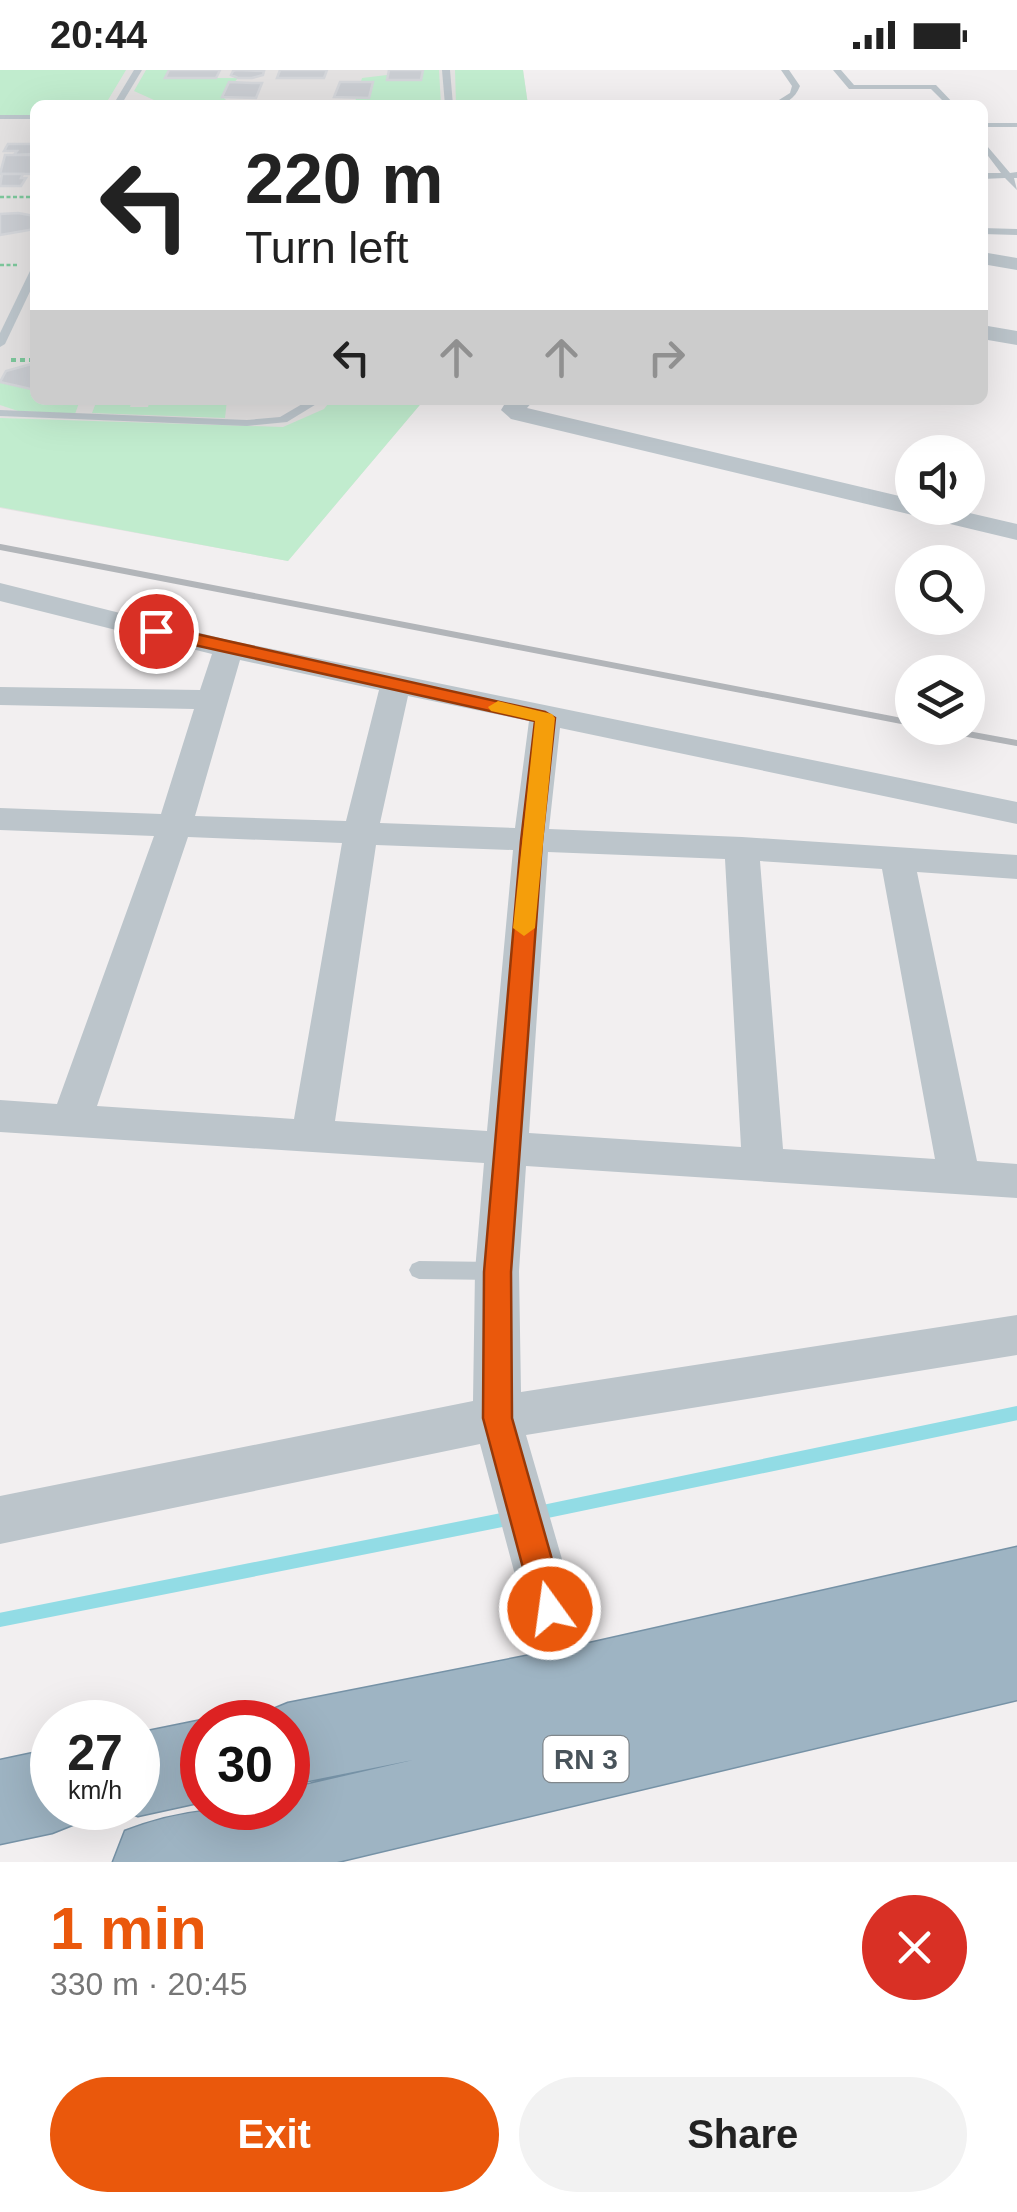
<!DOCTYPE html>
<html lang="en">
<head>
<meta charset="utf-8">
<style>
  body { margin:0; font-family:Arial,sans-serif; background:#f2f2f2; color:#222; height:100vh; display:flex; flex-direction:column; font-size:38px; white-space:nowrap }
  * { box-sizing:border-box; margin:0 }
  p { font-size:32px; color:#767676 }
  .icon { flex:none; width:55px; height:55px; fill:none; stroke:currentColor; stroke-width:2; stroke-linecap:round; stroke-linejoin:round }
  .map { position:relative; height:1792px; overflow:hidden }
  .side { display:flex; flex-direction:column; background:#fff; flex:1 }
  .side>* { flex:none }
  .guide { position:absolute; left:30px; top:30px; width:958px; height:305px; border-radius:15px; box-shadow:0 10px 40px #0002; background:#fff; color:#222; overflow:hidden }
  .controls { position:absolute; left:895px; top:365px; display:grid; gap:20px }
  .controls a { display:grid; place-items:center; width:90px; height:90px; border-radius:50%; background:#fff; box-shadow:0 10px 40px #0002; font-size:50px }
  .speed { position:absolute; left:30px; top:1630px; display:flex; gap:20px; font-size:50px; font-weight:700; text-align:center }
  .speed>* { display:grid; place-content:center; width:130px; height:130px; border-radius:50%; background:#fff; box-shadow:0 10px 40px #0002; line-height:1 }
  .speed small { font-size:25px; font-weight:400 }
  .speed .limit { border:15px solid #d22; background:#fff; color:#111 }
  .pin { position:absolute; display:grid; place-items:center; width:85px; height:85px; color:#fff; margin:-42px; border:5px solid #fff; border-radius:50%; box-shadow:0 2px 10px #0007 }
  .me { position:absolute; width:110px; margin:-55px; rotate:346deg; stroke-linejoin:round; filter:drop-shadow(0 0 8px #0008) }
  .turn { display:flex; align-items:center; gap:35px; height:210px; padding:0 50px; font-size:45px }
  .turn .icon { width:130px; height:130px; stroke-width:2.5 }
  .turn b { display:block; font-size:70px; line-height:85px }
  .lanes { display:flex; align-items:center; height:95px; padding:0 50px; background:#0003; justify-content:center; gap:50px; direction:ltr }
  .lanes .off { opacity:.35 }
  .round { display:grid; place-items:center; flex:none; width:105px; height:105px; border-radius:52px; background:#f2f2f2 }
  .head { display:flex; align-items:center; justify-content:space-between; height:170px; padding:0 50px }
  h1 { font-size:60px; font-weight:600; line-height:75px; color:#ea580c }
  .cta { display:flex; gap:20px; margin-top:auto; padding:20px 50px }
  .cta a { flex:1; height:115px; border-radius:60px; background:#ea580c; color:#fff; font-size:40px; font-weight:600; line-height:115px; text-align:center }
  .cta a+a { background:#f2f2f2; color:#222 }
  .status { display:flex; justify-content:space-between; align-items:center; height:70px; padding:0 50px; background:#fff; direction:ltr }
  .status svg { height:28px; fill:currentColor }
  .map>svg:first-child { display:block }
  .education { fill:#e3e1e1 }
  .green { fill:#c1ecce }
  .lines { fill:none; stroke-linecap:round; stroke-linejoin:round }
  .stream { stroke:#92dce5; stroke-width:14 }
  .building { fill:#cacdd2; stroke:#d4d6da; stroke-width:2.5 }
  .trunk-casing { stroke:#7692a6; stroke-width:3 }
  .path-far1 { stroke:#7cc79b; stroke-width:2.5; stroke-dasharray:4 2.5; stroke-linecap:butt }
  .path { stroke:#7cc79b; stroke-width:4; stroke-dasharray:5 4; stroke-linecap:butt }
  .service { fill:#bcc5cb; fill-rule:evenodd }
  .minor { fill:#bcc5cb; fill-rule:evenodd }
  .trunk { fill:#9eb4c3; fill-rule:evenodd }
  .rail { stroke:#b2b5b9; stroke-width:6 }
  .route { fill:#ea580c; stroke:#983908; stroke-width:2.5 }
  .slow { fill:#f59e0b }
  .labels { text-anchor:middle; stroke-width:8; stroke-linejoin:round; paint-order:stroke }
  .shield { fill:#fff; stroke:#80878c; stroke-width:2.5 }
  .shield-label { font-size:28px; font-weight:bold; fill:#49545b }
</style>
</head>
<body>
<div class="status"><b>20:44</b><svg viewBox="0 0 49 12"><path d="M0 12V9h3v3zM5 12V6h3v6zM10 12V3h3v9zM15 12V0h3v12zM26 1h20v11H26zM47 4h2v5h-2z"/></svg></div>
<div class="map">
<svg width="1017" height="1792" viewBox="0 0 1017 1792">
  <rect width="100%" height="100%" fill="#f2eff0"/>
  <polygon class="education" points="0,0 523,0 528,35 35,35 35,330 424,330 288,491 0,438"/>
  <g class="green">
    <polygon points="0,0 126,0 105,35 35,35 35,45 0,45"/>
    <polygon points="146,0 169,0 167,8 238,8 222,26 229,33 165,35 134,21"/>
    <polygon points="423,0 439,0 441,35 355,32 362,8 387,5 387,10 421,10"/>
    <polygon points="455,0 523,0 528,35 456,35"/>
    <polygon points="11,311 35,320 35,330 80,330 75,344 18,341 0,335 0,312"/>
    <polygon points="97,330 132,330 130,337 148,337 150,330 227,330 225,348 92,343"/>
    <polygon points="331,330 424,330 288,491 0,437 0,348 283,357 324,339"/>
  </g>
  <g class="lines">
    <g class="stream">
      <polyline points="538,1443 1017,1343"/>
      <polyline points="0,1550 512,1448"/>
    </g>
  </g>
  <g class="building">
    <polygon points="169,0 220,0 216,8 165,8"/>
    <polygon points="327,0 324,8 277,8 280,0"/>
    <polygon points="423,0 421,10 387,10 389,0"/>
    <polygon points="233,1 236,0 264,1 263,5 252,8 238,8 231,5"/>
    <polygon points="229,12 252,13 262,13 256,28 222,27"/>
    <polygon points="340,12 373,12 369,28 334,27"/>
    <polygon points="8,74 35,74 35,84 14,85 17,81 4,81"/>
    <polygon points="5,85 35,85 35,96 31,104 0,104"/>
    <polygon points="2,104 23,104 21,108 26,108 21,116 0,116"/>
    <polygon points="18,143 35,146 35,159 0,165 0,144"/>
    <polygon points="35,293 35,320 0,312 6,301"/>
  </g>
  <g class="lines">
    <defs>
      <g id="trunk">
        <path d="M 1017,1477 L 1017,1630 L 337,1792 L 113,1792 L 125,1761 C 183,1738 227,1738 288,1738 L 288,1719 L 413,1690 L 288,1715 L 288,1652 L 256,1652 L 259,1645 L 288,1633 L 572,1577 Z"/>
        <polygon points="202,1650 209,1652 202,1652 202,1732 138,1746 118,1738 138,1738 138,1663"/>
        <polygon points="52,1679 52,1738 87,1738 82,1751 52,1763 0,1774 0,1690"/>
      </g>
    </defs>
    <use href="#trunk" class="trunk-casing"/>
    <g class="path-far1">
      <polyline points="0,127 35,127"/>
      <polyline points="0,195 19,195"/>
    </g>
    <polyline class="path" points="11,290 35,290"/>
    <g class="service">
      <polygon points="134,0 142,0 121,35 113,35"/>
      <polygon points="442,0 450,0 453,35 445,35"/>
      <path d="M 781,0 L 789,0 L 800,16 C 795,29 785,35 771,35 L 790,23 L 792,16 Z"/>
      <polygon points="833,0 841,0 854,15 936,15 955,35 947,35 931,19 849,19"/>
      <rect x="0" y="45" width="35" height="4"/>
      <rect x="982" y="53" width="35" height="4"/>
      <polygon points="982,70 1010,103 1017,102 1017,108 1014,108 1017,120 1005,108 982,109 982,103 1001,103 982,78"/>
      <polygon points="982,158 1017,159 1017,165 982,164"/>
      <polygon points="35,198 35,211 5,274 0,277 0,263 30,201"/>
      <polygon points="309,330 323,330 287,352 247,356 0,346 0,340 247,350 280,347"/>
      <polygon points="419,1191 497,1192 504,1195 507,1201 504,1207 497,1210 419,1209 412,1206 409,1200 412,1194"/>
    </g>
    <g class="minor">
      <polygon points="982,182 1017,188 1017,200 982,194"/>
      <polygon points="982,255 1017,261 1017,275 982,269"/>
      <polygon points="507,330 534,330 527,338 912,429 912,438 948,438 1017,454 1017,470 511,349 501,340"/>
      <path d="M 0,513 L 228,570 L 1017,732 L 1017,754 L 560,658 L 549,759 L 742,767 L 1017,785 L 1017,809 L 917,802 L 977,1091 L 1017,1094 L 1017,1128 L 526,1096 L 519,1201 L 521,1322 L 1017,1245 L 1017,1285 L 526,1365 L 599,1617 L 591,1636 L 572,1644 L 553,1636 L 545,1617 L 480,1374 L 0,1474 L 0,1426 L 473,1331 L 475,1201 L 484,1093 L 0,1062 L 0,1030 L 57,1034 L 154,766 L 0,760 L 0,738 L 161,744 L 194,639 L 0,635 L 0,617 L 200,620 L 212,584 L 0,531 ZM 240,590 L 379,620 L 346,751 L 195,746 ZM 408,626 L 529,651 L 515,758 L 380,753 ZM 188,767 L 342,773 L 294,1049 L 97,1036 ZM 376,775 L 513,780 L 487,1061 L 335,1051 ZM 548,782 L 725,789 L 741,1077 L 529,1063 ZM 760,791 L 882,799 L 935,1089 L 783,1079 Z"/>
    </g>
    <use href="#trunk" class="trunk"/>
    <g class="rail">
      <polyline points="0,477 912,653"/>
      <polyline points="935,658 1017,673"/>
    </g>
  </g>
  <polygon class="route" points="156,555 545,642 555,648 542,771 511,1202 512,1348 566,1539 561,1550 550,1555 539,1550 534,1539 483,1348 484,1202 521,771 535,651 149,565 149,557"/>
  <polygon class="slow" points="498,631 552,644 555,648 535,858 524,866 513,858 535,651 491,641 488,637"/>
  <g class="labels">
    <rect class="shield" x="543.5" y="1666" width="85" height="46" rx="8"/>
    <g class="shield-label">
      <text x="586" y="1699">RN 3</text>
    </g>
  </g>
</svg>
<div class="controls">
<a><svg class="icon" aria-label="sound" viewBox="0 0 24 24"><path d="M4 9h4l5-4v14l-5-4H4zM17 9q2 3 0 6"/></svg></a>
<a><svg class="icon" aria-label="search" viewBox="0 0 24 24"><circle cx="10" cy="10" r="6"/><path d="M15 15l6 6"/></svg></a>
<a><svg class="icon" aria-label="layers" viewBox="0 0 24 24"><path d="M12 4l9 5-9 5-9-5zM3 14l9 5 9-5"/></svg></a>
</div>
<div class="speed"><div>27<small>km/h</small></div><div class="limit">30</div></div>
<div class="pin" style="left:156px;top:561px;background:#d93025"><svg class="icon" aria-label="arrive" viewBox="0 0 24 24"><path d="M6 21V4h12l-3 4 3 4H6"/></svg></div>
<svg class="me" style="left:550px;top:1539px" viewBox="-20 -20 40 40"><circle r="17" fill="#ea580c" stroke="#fff" stroke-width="3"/><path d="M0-11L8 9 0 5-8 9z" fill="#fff"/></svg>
<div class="guide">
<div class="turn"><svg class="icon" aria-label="left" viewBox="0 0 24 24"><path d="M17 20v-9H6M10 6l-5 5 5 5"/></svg><div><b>220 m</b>Turn left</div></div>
<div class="lanes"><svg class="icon" aria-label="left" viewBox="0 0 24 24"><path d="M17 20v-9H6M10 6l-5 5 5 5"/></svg><svg class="icon off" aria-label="ahead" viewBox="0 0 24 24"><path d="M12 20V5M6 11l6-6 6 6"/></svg><svg class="icon off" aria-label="ahead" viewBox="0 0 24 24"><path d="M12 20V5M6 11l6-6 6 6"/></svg><svg class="icon off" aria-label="right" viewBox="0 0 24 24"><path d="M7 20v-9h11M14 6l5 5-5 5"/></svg></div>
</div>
</div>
<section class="side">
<div class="head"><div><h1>1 min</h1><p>330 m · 20:45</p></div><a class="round" style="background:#d93025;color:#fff"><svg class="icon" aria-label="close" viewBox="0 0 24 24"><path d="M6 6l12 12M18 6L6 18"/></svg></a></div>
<div class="cta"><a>Exit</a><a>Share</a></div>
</section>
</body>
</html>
